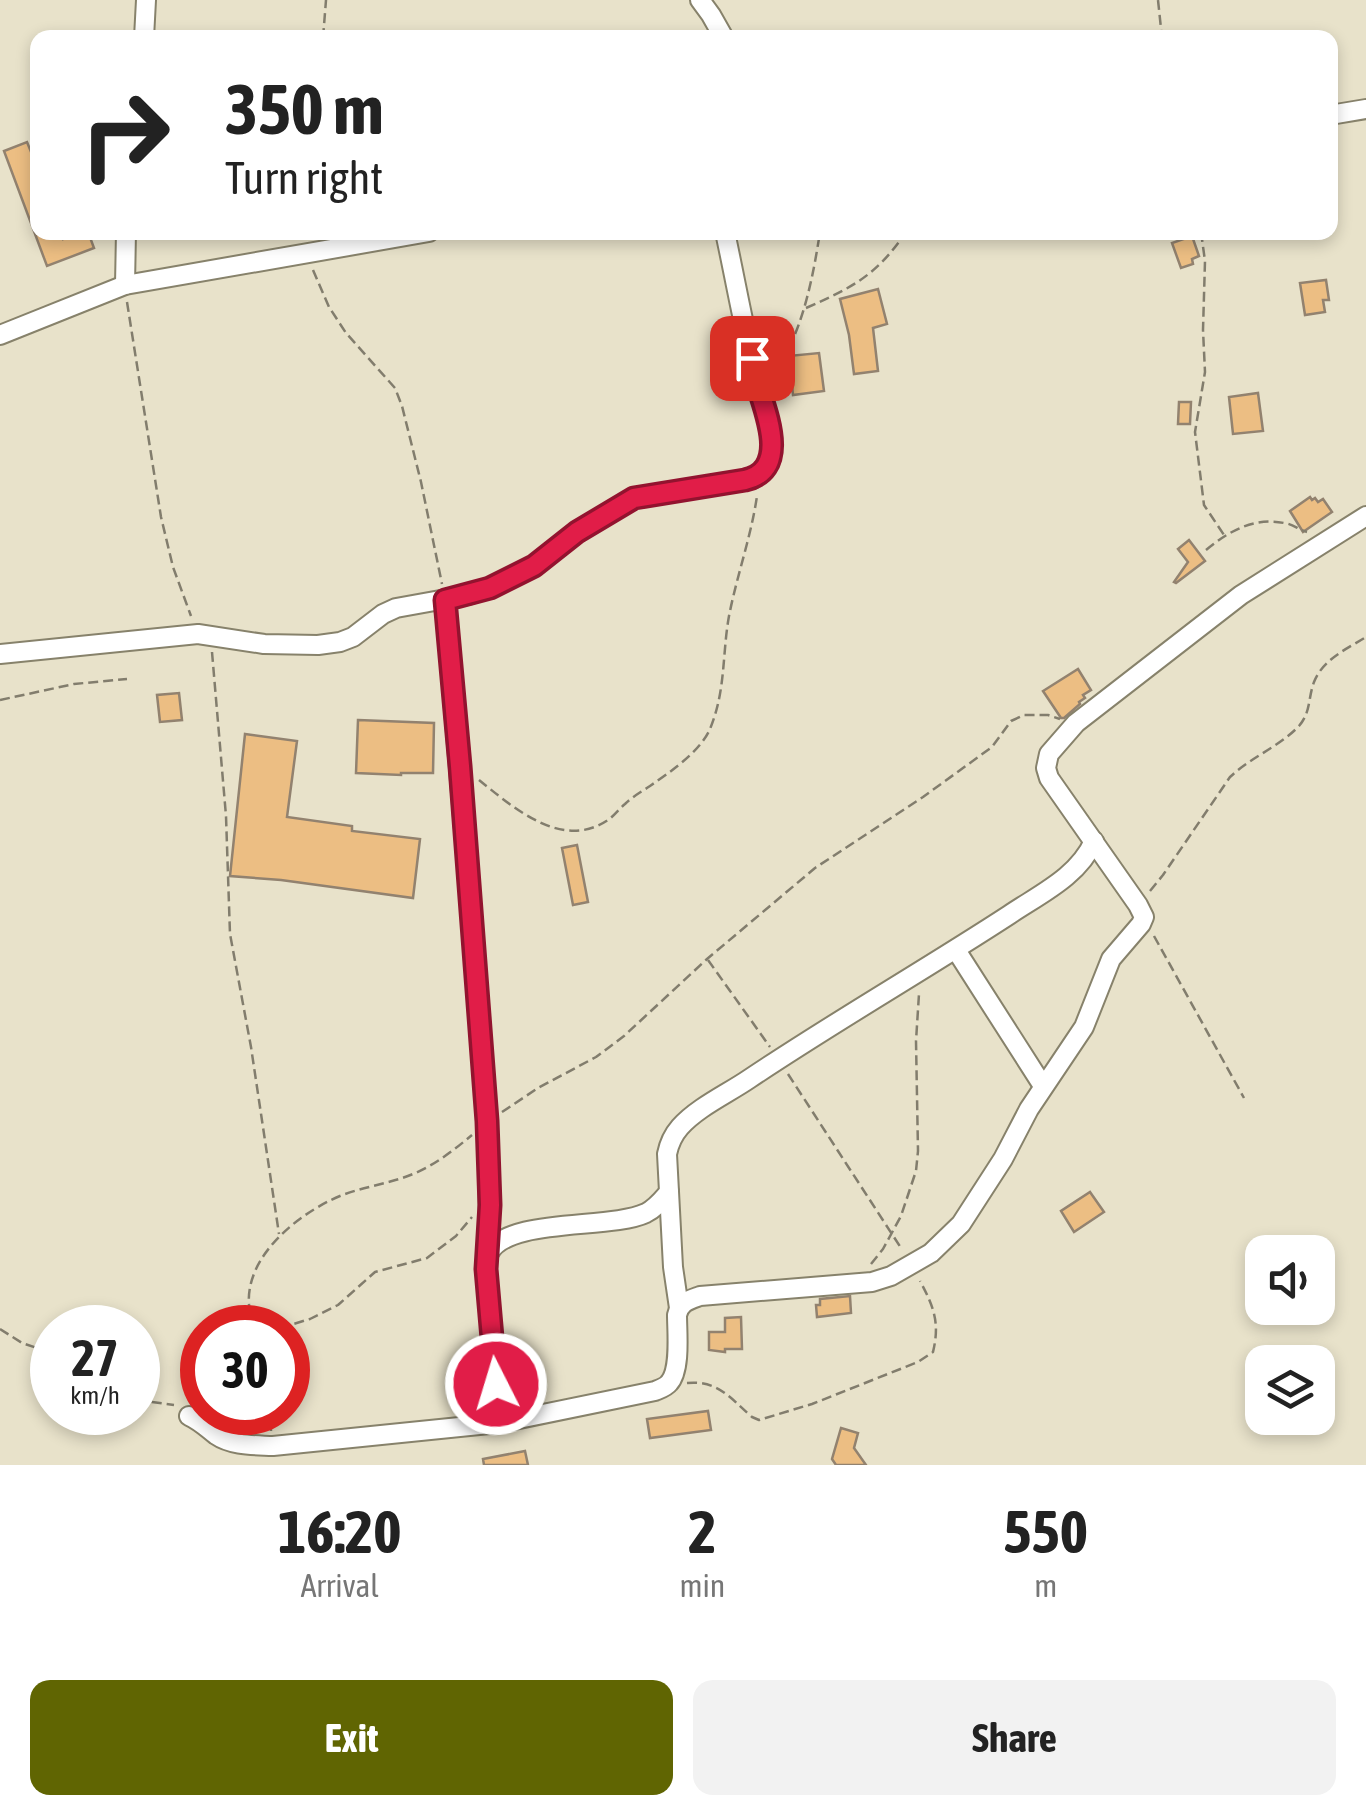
<!DOCTYPE html>
<html lang="en">
<head>
<meta charset="utf-8">
<style>
  body { margin:0; font-family:"Asap Condensed",sans-serif; background:#f2f2f2; color:#222; height:100vh; display:flex; flex-direction:column; font-size:38px; white-space:nowrap }
  * { box-sizing:border-box; margin:0 }
  p { font-size:32px; color:#767676 }
  .icon { flex:none; width:55px; height:55px; fill:none; stroke:currentColor; stroke-width:2; stroke-linecap:round; stroke-linejoin:round }
  .map { position:relative; height:1465px; overflow:hidden }
  .sheet { display:flex; flex-direction:column; background:#fff; flex:1 }
  .sheet>* { flex:none }
  .banner { position:absolute; left:30px; top:30px; width:1308px; height:210px; border-radius:20px; box-shadow:0 5px 15px #0003; background:#fff; color:#222; overflow:hidden }
  .fabs { position:absolute; left:1245px; top:1235px; display:grid; gap:20px }
  .fabs a { display:grid; place-items:center; width:90px; height:90px; border-radius:20px; background:#fff; box-shadow:0 5px 15px #0003; font-size:50px }
  .speed { position:absolute; left:30px; top:1305px; display:flex; gap:20px; font-size:50px; font-weight:700; text-align:center }
  .speed>* { display:grid; place-content:center; width:130px; height:130px; border-radius:50%; background:#fff; box-shadow:0 5px 15px #0003; line-height:1 }
  .speed small { font-size:25px; font-weight:400 }
  .speed .limit { border:15px solid #d22; background:#fff; color:#111 }
  .pin { position:absolute; display:grid; place-items:center; width:85px; height:85px; color:#fff; margin:-42px; border-radius:20px; box-shadow:0 5px 15px #0006 }
  .me { position:absolute; width:110px; margin:-55px; rotate:355deg; stroke-linejoin:round; filter:drop-shadow(0 0 8px #0008) }
  .turn { display:flex; align-items:center; gap:35px; height:210px; padding:0 30px; font-size:45px }
  .turn .icon { width:130px; height:130px; stroke-width:2.5 }
  .turn b { display:block; font-size:70px; line-height:85px }
  .eta { display:flex; justify-content:space-evenly; align-items:center; height:170px; text-align:center }
  .eta b { font-size:60px; font-weight:700; line-height:70px }
  .cta { display:flex; gap:20px; margin-top:auto; padding:20px 30px }
  .cta a { flex:1; height:115px; border-radius:20px; background:#606502; color:#fff; font-size:40px; font-weight:700; line-height:115px; text-align:center }
  .cta a+a { background:#f2f2f2; color:#222 }
  .map>svg:first-child { display:block }
  .building { fill:#ecbe83; stroke:#92826f; stroke-width:2.5 }
  .lines { fill:none; stroke-linecap:round; stroke-linejoin:round }
  .minor-casing { stroke:#87826b; stroke-width:22 }
  .path { stroke:#827d6d; stroke-width:2.5; stroke-dasharray:10 5; stroke-linecap:butt }
  .minor { stroke:#fff; stroke-width:18 }
  .route-casing { stroke:#92132f; stroke-width:25 }
  .route { stroke:#e11d48; stroke-width:18 }
</style>
</head>
<body>
<div class="map">
<svg width="1366" height="1465" viewBox="0 0 1366 1465">
  <rect width="100%" height="100%" fill="#e8e2ca"/>
  <g class="building">
    <polygon points="27,142 38,169 38,232 61,232 63,239 80,232 88,232 94,248 47,266 4,151"/>
    <polygon points="1192,236 1199,256 1192,259 1193,264 1181,268 1172,243"/>
    <polygon points="1326,280 1329,300 1323,300 1325,312 1305,315 1300,283"/>
    <polygon points="878,289 887,324 873,328 878,371 854,374 849,335 840,299"/>
    <polygon points="819,353 824,391 793,395 792,385 785,385 783,368 789,367 788,356"/>
    <polygon points="1258,393 1263,431 1233,434 1229,397"/>
    <polygon points="1179,402 1191,402 1190,424 1178,424"/>
    <polygon points="1310,497 1312,500 1315,498 1318,502 1323,499 1332,512 1303,532 1290,511"/>
    <polygon points="1189,540 1205,561 1176,583 1174,582 1188,562 1178,549"/>
    <polygon points="1078,669 1091,690 1083,695 1085,698 1079,702 1080,704 1064,718 1061,718 1043,691"/>
    <polygon points="179,693 182,720 160,722 157,695"/>
    <polygon points="358,720 434,723 433,773 401,773 401,775 356,773"/>
    <polygon points="245,734 297,741 287,817 352,826 352,831 420,839 413,898 281,880 230,876"/>
    <polygon points="577,845 588,902 573,905 562,848"/>
    <polygon points="1090,1192 1104,1212 1074,1232 1061,1211"/>
    <polygon points="850,1296 851,1313 817,1317 816,1305 820,1305 820,1299"/>
    <polygon points="741,1317 742,1349 725,1349 725,1352 709,1350 709,1332 725,1332 725,1318"/>
    <polygon points="708,1411 711,1430 650,1438 647,1419"/>
    <polygon points="841,1428 858,1433 854,1448 866,1465 836,1465 832,1459"/>
    <polygon points="525,1451 528,1465 484,1465 483,1459"/>
  </g>
  <g class="lines">
    <defs>
      <g id="minor">
        <polyline points="700,0 711,15 724,38"/>
        <polyline points="144,38 146,0"/>
        <polyline points="1330,115 1366,109"/>
        <polyline points="125,285 126,232"/>
        <polyline points="0,335 125,285 429,232"/>
        <path d="M 445,600 C 456,721 466,843 475,965 C 483,1061 491,1157 488,1254"/>
        <path d="M 0,654 L 198,634 L 264,644 L 318,645 L 340,642 L 353,637 L 383,614 L 396,608 L 468,595 L 489,588 L 534,566 L 577,533 L 634,498 L 753,479 C 764,470 771,461 772,446 C 773,425 763,406 758,386 C 745,335 736,283 725,232"/>
        <polyline points="956,950 1043,1086"/>
        <path d="M 679,1308 L 673,1267 L 667,1154 C 669,1144 673,1135 680,1127 C 698,1107 727,1094 749,1079 C 834,1022 923,971 1009,915 C 1040,894 1078,877 1094,841"/>
        <path d="M 189,1416 C 200,1421 207,1428 216,1435 C 232,1446 254,1445 273,1446 L 499,1423 L 655,1391 C 660,1389 666,1387 669,1383 C 681,1370 677,1332 677,1315 C 680,1302 689,1300 700,1296 L 872,1282 L 891,1276 L 931,1253 L 961,1224 L 1003,1159 L 1029,1109 L 1084,1027 L 1111,959 L 1141,924 L 1144,917 L 1138,905 L 1049,778 L 1046,768 L 1049,754 L 1076,723 L 1241,595 L 1366,516"/>
        <path d="M 499,1423 L 486,1269 C 487,1265 487,1256 489,1253 C 508,1217 610,1230 646,1213 C 656,1208 662,1200 669,1192"/>
      </g>
    </defs>
    <use href="#minor" class="minor-casing"/>
    <g class="path">
      <polyline points="1158,0 1162,38"/>
      <polyline points="323,38 326,0"/>
      <polyline points="1201,232 1205,261 1203,330 1205,372 1195,432 1204,505 1224,535"/>
      <polyline points="313,270 329,307 346,333 395,388 402,406 421,482 442,584"/>
      <polyline points="127,302 161,517 173,567 191,616"/>
      <path d="M 806,308 C 853,287 876,276 906,232"/>
      <path d="M 773,373 C 802,337 813,277 820,232"/>
      <path d="M 1206,550 C 1229,531 1254,517 1284,523 C 1293,524 1299,530 1307,532"/>
      <polyline points="212,652 226,816 230,934 251,1047 279,1234"/>
      <polyline points="0,700 74,684 127,679"/>
      <path d="M 479,780 C 514,808 562,851 608,820 C 614,816 619,809 625,804 C 632,797 641,792 650,786 C 670,772 700,752 710,729 C 726,690 722,655 729,616 C 737,575 751,537 757,496"/>
      <path d="M 1150,891 L 1163,875 L 1230,777 C 1251,757 1279,747 1299,726 C 1311,712 1308,698 1314,682 C 1323,659 1347,649 1366,637"/>
      <polyline points="1154,936 1244,1098"/>
      <polyline points="708,960 770,1047"/>
      <polyline points="788,1074 901,1248"/>
      <polyline points="502,1112 538,1088 596,1057 624,1036 707,959 815,868 923,797 992,747 1011,721 1024,715 1048,715 1060,719"/>
      <polyline points="871,1264 883,1249 901,1216 916,1171 918,1151 916,1041 919,994"/>
      <path d="M 255,1328 C 230,1272 286,1222 331,1200 C 357,1187 387,1185 413,1174 C 435,1165 454,1150 472,1135"/>
      <polyline points="280,1328 310,1319 338,1305 375,1272 427,1258 456,1236 472,1217"/>
      <polyline points="0,1329 22,1343 52,1353"/>
      <path d="M 687,1383 C 718,1380 730,1398 752,1417 L 759,1420 L 812,1404 L 918,1362 L 933,1352 C 940,1323 934,1307 920,1281"/>
      <polyline points="138,1396 152,1402 174,1405"/>
      <polyline points="196,1403 202,1389"/>
      <polyline points="270,1412 271,1431"/>
    </g>
    <use href="#minor" class="minor"/>
  </g>
  <g class="lines">
    <defs>
      <path id="route" d="M 496,1384 L 486,1269 L 490,1205 L 487,1121 L 460,766 L 445,600 L 490,588 L 534,566 L 577,532 L 634,498 L 745,480 C 788,470 768,418 759,390 C 756,380 754,368 752,358"/>
    </defs>
    <use href="#route" class="route-casing"/>
    <use href="#route" class="route"/>
  </g>
</svg>
<div class="fabs">
<a><svg class="icon" aria-label="sound" viewBox="0 0 24 24"><path d="M4 9h4l5-4v14l-5-4H4zM17 9q2 3 0 6"/></svg></a>
<a><svg class="icon" aria-label="layers" viewBox="0 0 24 24"><path d="M12 4l9 5-9 5-9-5zM3 14l9 5 9-5"/></svg></a>
</div>
<div class="speed"><div>27<small>km/h</small></div><div class="limit">30</div></div>
<div class="pin" style="left:752px;top:358px;background:#d93025"><svg class="icon" aria-label="arrive" viewBox="0 0 24 24"><path d="M6 21V4h12l-3 4 3 4H6"/></svg></div>
<svg class="me" style="left:496px;top:1384px" viewBox="-20 -20 40 40"><circle r="17" fill="#e11d48" stroke="#fff" stroke-width="3"/><path d="M0-11L8 9 0 5-8 9z" fill="#fff"/></svg>
<div class="banner">
<div class="turn"><svg class="icon" aria-label="right" viewBox="0 0 24 24"><path d="M7 20v-9h11M14 6l5 5-5 5"/></svg><div><b>350 m</b>Turn right</div></div>
</div>
</div>
<section class="sheet">
<div class="eta">
<div><b>16:20</b><p>Arrival</p></div>
<div><b>2</b><p>min</p></div>
<div><b>550</b><p>m</p></div>
</div>
<div class="cta"><a>Exit</a><a>Share</a></div>
</section>
</body>
</html>
